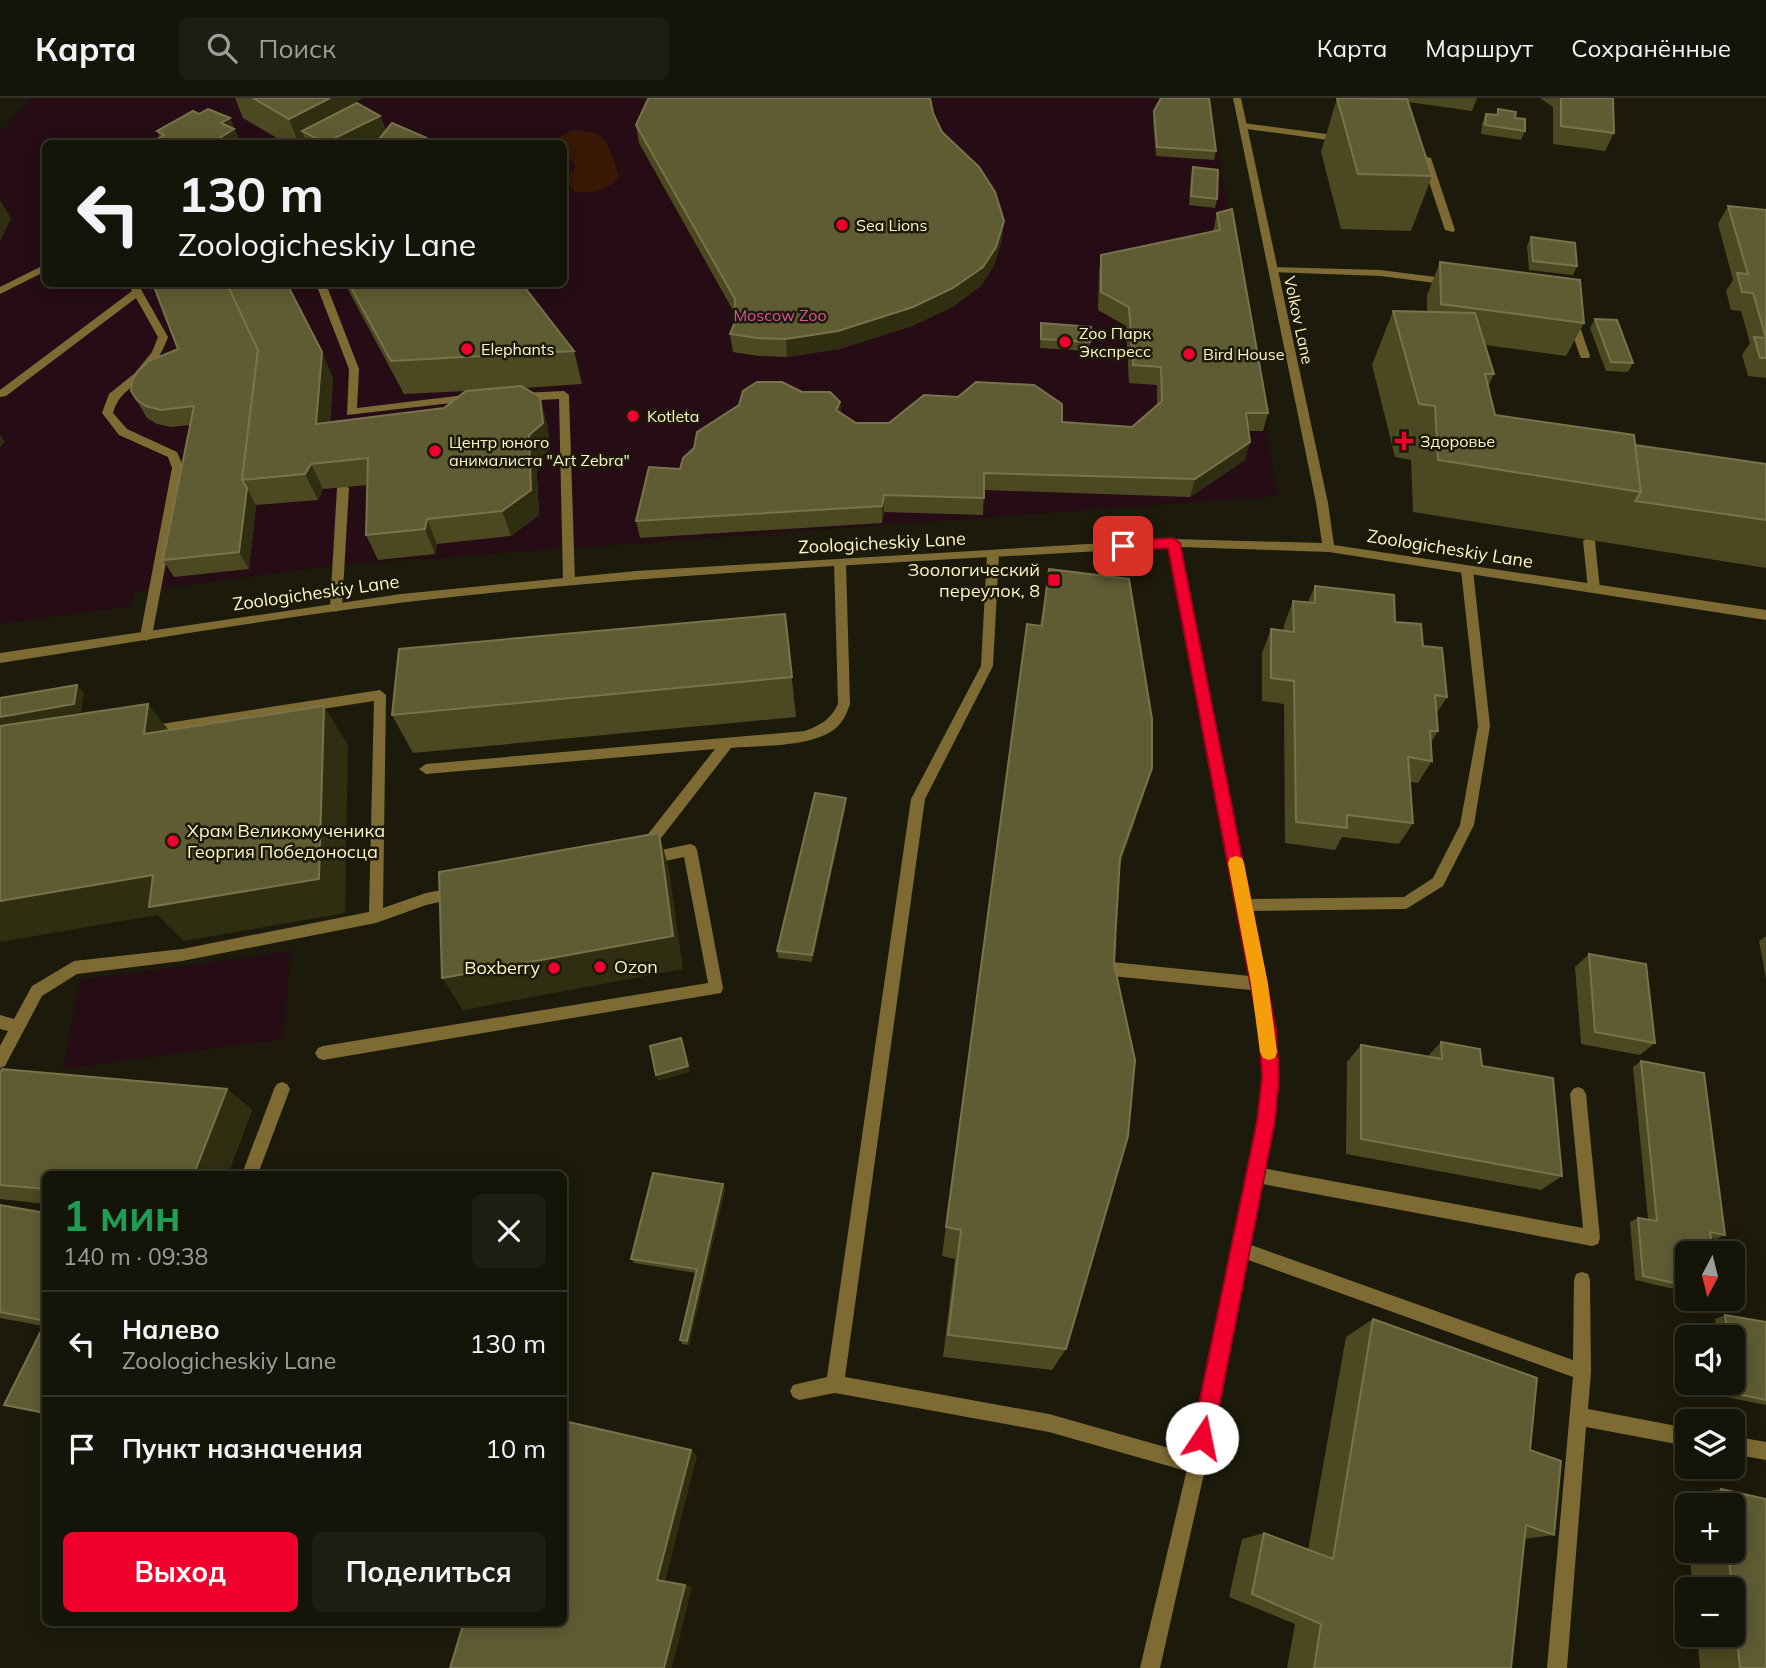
<!DOCTYPE html>
<html lang="ru">
<head>
<meta charset="utf-8">
<style>
  body { margin:0; font-family:Mulish,sans-serif; background:#1e1d12; color:#f1f3f6; height:100vh; display:flex; flex-direction:column; font-size:26px; white-space:nowrap }
  * { box-sizing:border-box; margin:0 }
  p { font-size:23px; color:#9d9e9c }
  .icon { flex:none; width:38px; height:38px; fill:none; stroke:currentColor; stroke-width:2; stroke-linecap:round; stroke-linejoin:round }
  .map { position:relative; flex:1; overflow:hidden }
  .sheet { position:absolute; left:42px; top:1073px; width:525px; height:455px; display:flex; flex-direction:column; background:#151408; border-radius:10px; box-shadow:0 4px 18px #0003,0 0 0 2px #343329 }
  .sheet>* { flex:none }
  .banner { position:absolute; left:42px; top:42px; width:525px; height:147px; border-radius:10px; box-shadow:0 4px 18px #0003,0 0 0 2px #343329; background:#151408; color:#f1f3f6; overflow:hidden }
  .needle { width:46px; rotate:187deg }
  .tools { position:absolute; left:1675px; top:1143px; display:grid; gap:14px }
  .tools a { display:grid; place-items:center; width:70px; height:70px; border-radius:10px; background:#151408; box-shadow:0 4px 18px #0003,0 0 0 2px #343329; font-size:35px }
  .pin { position:absolute; display:grid; place-items:center; width:60px; height:60px; color:#fff; margin:-30px; border-radius:14px; box-shadow:0 4px 10px #0006 }
  .me { position:absolute; width:77px; margin:-38px; rotate:11deg; stroke-linejoin:round; filter:drop-shadow(0 0 5px #0008) }
  .turn { display:flex; align-items:center; gap:24px; height:147px; padding:0 21px; font-size:32px }
  .turn .icon { width:91px; height:91px; stroke-width:2.5 }
  .turn b { display:block; font-size:49px; line-height:60px }
  .round { display:grid; place-items:center; flex:none; width:74px; height:74px; border-radius:10px; background:#1e1d12 }
  .summary { display:flex; align-items:center; justify-content:space-between; height:119px; padding:0 21px }
  h1 { font-size:42px; font-weight:700; line-height:52px; color:#1e9e55 }
  .action { display:flex; gap:14px; margin-top:auto; padding:14px 21px }
  .action a { flex:1; height:80px; border-radius:10px; background:#f0002d; color:#fff; font-size:28px; font-weight:700; line-height:80px; text-align:center }
  .action a+a { background:#1e1d12; color:#f1f3f6 }
  ul { padding:0; list-style:none }
  li { display:flex; align-items:center; gap:21px; height:105px; padding:0 21px; border-top:2px solid #343329 }
  li div { flex:1 }
  li b { display:block; font-size:26px }
  li em { font-style:normal }
  header { display:flex; align-items:center; gap:42px; box-sizing:border-box; height:98px; padding:0 35px; background:#151408; border-bottom:2px solid #343329 }
  header strong { font-size:33px }
  nav { display:flex; gap:38px; margin-inline-start:auto; font-size:24px }
  .search { width:490px; height:63px; background:#1e1d12; display:flex; align-items:center; gap:18px; box-sizing:border-box; padding:0 24px; border-radius:10px; color:#9d9e9c; font-size:26px }
  .map>svg:first-child { display:block }
  .green { fill:#260d15; fill-rule:evenodd }
  .water { fill:#391806 }
  .lines { fill:none; stroke-linecap:round; stroke-linejoin:round }
  .service { fill:#7e6b33; fill-rule:evenodd }
  .minor { fill:#7e6b33; fill-rule:evenodd }
  .wall { fill:#4c4821 }
  .shaded-wall { fill:#302e11 }
  .building { fill:#5f5b33; stroke:#78734a; stroke-width:2 }
  .route { fill:#f0002d; stroke:#9c001d; stroke-width:2 }
  .slow { fill:#f59e0b }
  .poi-dot { fill:#f0002d; stroke:#1c1a0a; stroke-width:2.5 }
  .labels { text-anchor:middle; stroke-width:5; stroke-linejoin:round; paint-order:stroke }
  .far-poi-label { font-size:16px; fill:#fff5c5; stroke:#1c1a0a; text-anchor:start }
  .far-park-label { font-size:16px; fill:#e44d9e; stroke:#1c1a0a }
  .far-street-label { font-size:16px; fill:#fff5c5; stroke:#1c1a0a }
  .street-label { font-size:18px; fill:#fff5c5; stroke:#1c1a0a }
  .poi-label { font-size:18px; fill:#fff5c5; stroke:#1c1a0a; text-anchor:end }
</style>
</head>
<body>
<header>
<strong>Карта</strong>
<div class="search"><svg class="icon" aria-label="search" viewBox="0 0 24 24"><circle cx="10" cy="10" r="6"/><path d="M15 15l6 6"/></svg>Поиск</div>
<nav><a>Карта</a><a>Маршрут</a><a>Сохранённые</a></nav>
</header>
<div class="map">
<svg width="1766" height="1570" viewBox="0 0 1766 1570">
  <rect width="100%" height="100%" fill="#1c1a0a"/>
  <g class="green">
    <path d="M 32,0 L 1209,0 L 1278,398 L 339,467 L 134,494 L 131,508 L 0,526 L 0,35 ZM 46,46 L 564,46 L 564,186 L 46,186 Z"/>
    <polygon points="291,853 283,941 63,971 80,882"/>
  </g>
  <path class="water" d="M 571,33 C 609,31 609,48 619,79 C 604,94 596,95 575,94 L 564,82 L 576,70 L 574,64 L 564,59 L 564,46 L 559,45 L 560,38 Z"/>
  <g class="lines">
    <g class="service">
      <polygon points="1243,25 1342,38 1346,41 1342,44 1240,30 1239,28"/>
      <polygon points="1423,58 1431,60 1455,132 1453,134 1445,132 1421,60"/>
      <polygon points="46,166 46,173 0,196 0,189"/>
      <polygon points="1273,169 1380,172 1452,181 1457,184 1452,187 1380,178 1270,174 1270,170"/>
      <path d="M 128,186 L 138,186 L 168,239 C 162,255 154,269 141,281 C 127,294 119,296 113,315 L 127,331 L 177,354 L 184,370 L 152,538 L 146,543 L 140,538 L 172,370 L 168,359 L 119,337 L 102,315 L 109,296 L 135,275 L 152,254 L 158,239 L 136,200 L 6,298 L 0,299 L 0,292 L 132,193 Z"/>
      <polygon points="316,186 326,186 359,271 357,310 473,296 477,298 477,302 347,317 349,271"/>
      <polygon points="1572,217 1577,220 1590,258 1589,260 1581,260 1580,258 1567,220"/>
      <polygon points="564,293 569,297 575,483 569,487 563,483 559,301 521,303 516,299 521,295"/>
      <polygon points="343,386 349,390 342,509 336,514 330,509 337,390"/>
      <polygon points="1589,439 1595,443 1600,491 1594,495 1588,491 1583,443"/>
      <polygon points="993,452 999,456 993,568 925,701 845,1279 1049,1316 1197,1358 1203,1361 1206,1367 1203,1373 1197,1376 1049,1334 835,1295 799,1302 793,1299 790,1293 793,1287 827,1279 911,701 981,568 987,456"/>
      <path d="M 840,461 L 846,465 L 850,606 C 847,615 843,624 836,630 C 812,650 760,647 731,650 L 651,753 L 641,753 L 639,749 L 641,745 L 715,651 L 426,676 L 419,671 L 426,666 L 805,633 C 821,627 831,621 838,606 L 834,465 Z"/>
      <polygon points="1467,468 1473,472 1490,628 1474,727 1443,788 1406,811 1244,813 1239,811 1237,807 1239,803 1244,801 1404,799 1433,780 1460,727 1478,628 1461,472"/>
      <polygon points="380,592 386,597 383,810 426,795 458,789 463,791 465,795 463,799 426,807 376,825 182,863 77,876 42,898 5,968 0,970 0,948 8,933 0,931 0,917 14,921 32,888 74,863 182,851 369,814 374,603 148,638 142,633 148,628"/>
      <polygon points="690,746 695,748 697,752 723,890 721,895 323,962 318,960 315,955 318,950 323,948 708,885 684,759 647,767 642,765 640,761 642,757 647,755"/>
      <polygon points="1102,863 1260,879 1265,881 1267,886 1265,891 1260,893 1102,877 1097,875 1095,870 1097,865"/>
      <polygon points="282,984 287,986 290,991 258,1076 242,1076 274,991 277,986"/>
      <polygon points="1578,989 1583,991 1586,996 1600,1140 1598,1146 1592,1148 1257,1085 1251,1083 1249,1077 1251,1071 1257,1069 1583,1130 1570,996 1573,991"/>
      <polygon points="1240,1143 1573,1262 1574,1182 1576,1176 1582,1174 1588,1176 1590,1182 1591,1274 1588,1311 1687,1330 1687,1348 1586,1329 1567,1570 1547,1570 1573,1279 1240,1159 1234,1157 1232,1151 1234,1145"/>
      <polygon points="1732,1338 1766,1344 1766,1362 1732,1356"/>
    </g>
    <path class="minor" d="M 1233,0 L 1241,0 L 1328,405 L 1334,447 L 1766,512 L 1766,522 L 1329,454 L 1180,449 L 1267,886 L 1274,932 L 1278,979 L 1274,1023 L 1206,1367 L 1160,1570 L 1140,1570 L 1188,1367 L 1258,1023 L 1262,979 L 1260,932 L 1253,886 L 1168,449 C 932,463 696,473 461,498 C 307,514 154,541 0,565 L 0,555 L 401,496 L 636,473 L 1173,441 L 1322,445 L 1316,405 Z"/>
  </g>
  <g class="wall">
    <polygon points="235,0 363,0 356,3 357,5 380,18 386,33 381,39 367,46 287,46 243,20"/>
    <polygon points="1337,0 1477,0 1472,13 1408,4 1432,78 1411,133 1341,131 1321,54"/>
    <polygon points="1540,0 1613,0 1614,35 1605,53 1553,46 1553,9"/>
    <polygon points="1498,11 1515,20 1525,33 1521,42 1481,36 1482,25 1486,16 1496,17"/>
    <polygon points="1154,13 1216,53 1214,62 1156,58 1153,22"/>
    <polygon points="933,15 942,34 1004,123 1002,141 994,167 981,188 952,209 912,228 839,251 787,259 759,258 733,254 730,236 735,224 735,216 639,45 636,27"/>
    <polygon points="199,16 230,20 241,46 157,46 155,42 160,39 157,33"/>
    <polygon points="1193,69 1217,101 1215,110 1189,107 1191,79"/>
    <polygon points="1728,108 1766,112 1766,280 1748,278 1742,257 1750,245 1741,213 1731,212 1726,193 1733,182 1718,126"/>
    <polygon points="1217,115 1268,315 1263,333 1249,333 1245,362 1190,399 984,392 983,417 884,414 882,425 640,440 636,423 680,371 802,294 840,304 841,315 856,325 1062,324 1132,329 1157,307 1157,287 1129,285 1126,228 1098,212 1099,175 1101,157 1213,134"/>
    <polygon points="1531,139 1577,168 1573,177 1529,172 1527,148"/>
    <polygon points="1440,164 1584,225 1566,258 1485,247 1494,276 1488,289 1495,317 1635,347 1766,366 1766,470 1413,414 1411,362 1395,359 1372,267 1393,213 1427,214 1427,197"/>
    <polygon points="345,186 522,186 574,253 582,286 524,290 547,325 550,351 536,363 539,417 511,438 437,446 435,456 378,462 366,437 368,387 323,391 318,402 256,407 249,471 174,479 163,462 190,327 171,329 157,326 147,320 131,293 333,280 330,325 444,310 466,293 404,296"/>
    <polygon points="1595,221 1633,265 1628,274 1606,273 1590,230"/>
    <polygon points="1041,225 1090,244 1089,253 1040,250"/>
    <polygon points="1049,471 1136,720 1120,767 1066,1251 1052,1272 943,1259 955,1161 942,1158 1019,581 1040,527"/>
    <polygon points="1315,488 1395,524 1423,548 1447,599 1436,616 1438,633 1431,645 1432,663 1418,685 1410,684 1413,725 1399,746 1342,739 1335,752 1285,745 1284,606 1262,603 1262,555 1271,531 1284,533 1284,527 1293,503 1308,504"/>
    <polygon points="785,516 796,619 413,655 392,617"/>
    <polygon points="846,707 812,864 778,860 777,853"/>
    <polygon points="1766,838 1766,881 1759,843"/>
    <polygon points="1589,856 1655,945 1640,957 1581,946 1575,869"/>
    <polygon points="1441,944 1482,968 1562,1078 1541,1092 1346,1056 1347,964 1361,947 1428,958"/>
    <polygon points="1641,963 1725,1137 1716,1141 1711,1140 1687,1155 1687,1194 1635,1182 1630,1124 1638,1120 1648,1121 1633,969"/>
    <polygon points="0,975 227,991 252,1012 228,1076 46,1076 46,1106 0,1101"/>
    <polygon points="723,1086 725,1091 689,1247 682,1246 680,1242 696,1175 634,1165 631,1161"/>
    <polygon points="0,1107 46,1115 46,1317 4,1307 43,1228 0,1220"/>
    <polygon points="1725,1217 1766,1224 1766,1307 1726,1299 1724,1284 1732,1284 1732,1239 1718,1239 1715,1221"/>
    <polygon points="1373,1221 1530,1352 1554,1437 1524,1441 1511,1570 1287,1570 1295,1526 1229,1499 1242,1441 1264,1435 1308,1452 1346,1239"/>
    <polygon points="1721,1391 1766,1401 1766,1570 1700,1570 1697,1536 1732,1536 1732,1491 1693,1491 1689,1452 1732,1452 1732,1407 1687,1407 1687,1429 1684,1397"/>
  </g>
  <g class="shaded-wall">
    <polygon points="330,0 363,0 356,3 363,23 302,33 307,46 299,46 289,21"/>
    <polygon points="380,18 386,36 367,46 325,46"/>
    <polygon points="230,20 241,46 210,46 221,25"/>
    <polygon points="0,102 11,120 0,144"/>
    <polygon points="1004,123 1002,141 994,167 981,188 952,209 912,228 839,251 787,259 786,241"/>
    <polygon points="322,254 333,280 328,352 316,326"/>
    <polygon points="540,299 547,325 550,351 536,363 539,417 511,438 502,413 529,337"/>
    <polygon points="840,304 841,322 836,312"/>
    <polygon points="0,337 5,344 0,349"/>
    <polygon points="1250,344 1245,362 1190,399 1195,381"/>
    <polygon points="311,366 323,391 318,402 305,376"/>
    <polygon points="247,390 256,407 249,471 239,454"/>
    <polygon points="884,397 884,414 882,425 882,408"/>
    <polygon points="427,421 437,446 435,456 425,431"/>
    <polygon points="77,587 84,595 81,614 0,628 0,619"/>
    <polygon points="148,606 179,645 144,636"/>
    <polygon points="324,608 348,647 345,815 184,843 157,817 0,844 0,803"/>
    <polygon points="1152,670 1136,720 1106,807 1120,760"/>
    <polygon points="846,700 846,707 812,864 812,857"/>
    <polygon points="659,735 669,771 683,871 463,912 442,880"/>
    <polygon points="681,940 690,974 658,983 656,977"/>
    <polygon points="227,991 252,1012 228,1076 194,1076"/>
    <polygon points="723,1086 725,1091 689,1247 687,1243"/>
    <polygon points="691,1352 697,1358 665,1484 657,1482"/>
    <polygon points="685,1487 692,1489 672,1570 664,1570"/>
  </g>
  <g class="building">
    <polygon points="253,0 330,0 289,21"/>
    <polygon points="650,0 930,0 933,15 942,34 979,69 995,94 1004,123 996,149 983,169 953,190 913,209 838,233 786,241 757,240 730,236 735,224 735,201 636,27 648,1"/>
    <polygon points="1161,0 1209,0 1216,53 1157,49 1154,13"/>
    <polygon points="1337,0 1407,1 1432,78 1358,76"/>
    <polygon points="1561,0 1613,0 1614,35 1561,28"/>
    <polygon points="357,5 380,18 325,45 302,33"/>
    <polygon points="208,11 230,20 221,25 234,31 210,46 164,46 155,42 164,37 157,33 193,13 199,16"/>
    <polygon points="1498,11 1516,14 1515,20 1525,21 1525,33 1485,27 1486,16 1498,17"/>
    <polygon points="392,25 427,40 431,46 375,46"/>
    <polygon points="1193,69 1218,72 1217,101 1191,98"/>
    <polygon points="1728,108 1766,112 1766,260 1760,260 1754,239 1766,240 1753,195 1742,194 1737,175 1748,176"/>
    <polygon points="1232,111 1268,315 1246,315 1250,344 1195,381 984,375 984,400 884,397 882,408 636,423 649,369 680,371 683,360 694,350 697,334 739,307 743,293 757,284 782,284 802,294 830,294 840,304 836,312 856,325 889,325 924,297 958,299 976,284 1034,287 1062,306 1062,324 1132,329 1162,303 1161,269 1133,267 1129,209 1101,194 1101,157 1220,132 1217,115"/>
    <polygon points="1531,139 1575,145 1577,168 1533,163"/>
    <polygon points="1440,164 1580,182 1584,225 1441,206"/>
    <polygon points="153,186 227,186 258,252 242,382 247,390 239,454 163,462 194,308 161,312 146,308 137,302 131,293 132,283 138,273 149,263 178,251"/>
    <polygon points="227,186 287,186 322,254 316,326 444,310 466,293 521,288 540,299 543,325 529,337 531,392 502,413 427,421 425,431 366,437 368,360 311,366 305,376 242,382 258,252"/>
    <polygon points="349,186 522,186 574,253 391,263"/>
    <polygon points="1393,213 1475,215 1494,276 1485,276 1495,317 1634,337 1641,394 1438,362 1435,308 1419,306"/>
    <polygon points="1595,221 1617,222 1633,265 1611,264"/>
    <polygon points="1041,225 1091,229 1090,244 1041,241"/>
    <polygon points="1635,347 1766,366 1766,422 1635,403 1641,394"/>
    <polygon points="1049,471 1129,481 1152,621 1152,670 1120,760 1116,826 1114,866 1135,962 1128,1038 1066,1251 948,1237 961,1132 946,1129 1027,526 1042,528"/>
    <polygon points="1315,488 1394,497 1395,524 1421,526 1423,548 1442,550 1447,599 1435,597 1438,633 1430,633 1432,663 1408,659 1413,725 1347,717 1347,730 1296,724 1294,583 1271,580 1271,531 1294,534 1293,503 1315,505"/>
    <polygon points="785,516 792,579 392,617 399,551"/>
    <polygon points="77,587 74,606 0,619 0,600"/>
    <polygon points="148,606 144,636 324,608 319,781 149,809 153,777 0,803 0,628"/>
    <polygon points="815,695 846,700 812,857 777,853"/>
    <polygon points="659,735 673,838 442,880 439,774"/>
    <polygon points="1589,856 1646,866 1655,945 1595,934"/>
    <polygon points="681,940 688,968 656,977 650,948"/>
    <polygon points="1441,944 1480,951 1482,968 1553,980 1562,1078 1361,1041 1361,947 1442,961"/>
    <polygon points="1641,963 1704,975 1725,1137 1710,1134 1713,1155 1687,1155 1687,1188 1643,1178 1638,1120 1657,1123"/>
    <polygon points="2,971 227,991 194,1076 46,1076 46,1091 0,1087 0,975"/>
    <polygon points="653,1075 723,1086 687,1243 680,1242 697,1171 631,1161"/>
    <polygon points="0,1107 46,1115 46,1223 0,1214"/>
    <polygon points="1725,1217 1766,1224 1766,1302 1737,1296 1732,1269 1732,1239 1728,1239"/>
    <polygon points="1373,1221 1537,1280 1530,1352 1561,1363 1554,1437 1526,1427 1511,1570 1314,1570 1321,1526 1252,1496 1264,1435 1333,1461"/>
    <polygon points="46,1223 46,1315 4,1307"/>
    <polygon points="564,1323 691,1352 657,1482 685,1487 664,1570 450,1570 464,1524 564,1524"/>
    <polygon points="1721,1391 1766,1401 1766,1570 1740,1570 1728,1452 1732,1452 1732,1407 1723,1407"/>
  </g>
  <polygon class="route" points="1173,440 1180,445 1276,932 1279,979 1275,1023 1213,1340 1210,1347 1202,1350 1195,1347 1192,1340 1257,1023 1262,979 1259,932 1168,450 1123,453 1116,448 1123,443"/>
  <polygon class="slow" points="1236,758 1242,760 1244,765 1268,886 1277,954 1275,960 1269,962 1263,960 1260,954 1251,886 1228,765 1230,760"/>
  <g class="poi-dot">
    <circle cx="842" cy="127" r="7"/>
    <circle cx="1065" cy="244" r="7"/>
    <circle cx="467" cy="251" r="7"/>
    <circle cx="1189" cy="256" r="7"/>
    <circle cx="633" cy="318" r="7"/>
    <path d="M1400.5 332.5h7v7h7v7h-7v7h-7v-7h-7v-7h7z"/>
    <circle cx="435" cy="353" r="7"/>
    <rect x="1047" y="475" width="14" height="14" rx="3.5"/>
    <circle cx="173" cy="743" r="7"/>
    <circle cx="600" cy="869" r="7"/>
    <circle cx="554" cy="870" r="7"/>
  </g>
  <g class="labels">
    <g class="far-poi-label">
      <text x="856" y="133">Sea Lions</text>
      <text x="1079" y="241">Zoo Парк<tspan x="1079" dy="18">Экспресс</tspan></text>
      <text x="481" y="257">Elephants</text>
      <text x="1203" y="262">Bird House</text>
      <text x="647" y="324">Kotleta</text>
      <text x="1420" y="349">Здоровье</text>
      <text x="449" y="350">Центр юного<tspan x="449" dy="18">анималиста "Art Zebra"</tspan></text>
    </g>
    <g class="far-park-label">
      <text x="780" y="223">Moscow Zoo</text>
    </g>
    <g class="far-street-label">
      <text transform="translate(1299 222) rotate(78)" y="6">Volkov Lane</text>
    </g>
    <g class="street-label">
      <text transform="translate(882 445) rotate(-3)" y="6">Zoologicheskiy Lane</text>
      <text transform="translate(1450 451) rotate(9)" y="6">Zoologicheskiy Lane</text>
      <text transform="translate(316 495) rotate(-8)" y="6">Zoologicheskiy Lane</text>
    </g>
    <g class="poi-label">
      <text x="1040" y="478">Зоологический<tspan x="1040" dy="21">переулок, 8</tspan></text>
      <text x="187" y="739" text-anchor="start">Храм Великомученика<tspan x="187" dy="21">Георгия Победоносца</tspan></text>
      <text x="614" y="875" text-anchor="start">Ozon</text>
      <text x="540" y="876">Boxberry</text>
    </g>
  </g>
</svg>
<div class="tools">
<a><svg class="needle" viewBox="-14 -14 28 28"><path d="M0-13l5 13h-10z" fill="#e53935"/><path d="M0 13l5-13h-10z" fill="#9d9e9c"/></svg></a>
<a><svg class="icon" aria-label="sound" viewBox="0 0 24 24"><path d="M4 9h4l5-4v14l-5-4H4zM17 9q2 3 0 6"/></svg></a>
<a><svg class="icon" aria-label="layers" viewBox="0 0 24 24"><path d="M12 4l9 5-9 5-9-5zM3 14l9 5 9-5"/></svg></a>
<a>+</a>
<a>−</a>
</div>
<div class="pin" style="left:1123px;top:448px;background:#d93025"><svg class="icon" aria-label="arrive" viewBox="0 0 24 24"><path d="M6 21V4h12l-3 4 3 4H6"/></svg></div>
<svg class="me" style="left:1202px;top:1340px" viewBox="-20 -20 40 40"><circle r="19" fill="#fff"/><path d="M0-13L10 11 0 6-10 11z" fill="#f0002d"/></svg>
<div class="banner">
<div class="turn"><svg class="icon" aria-label="left" viewBox="0 0 24 24"><path d="M17 20v-9H6M10 6l-5 5 5 5"/></svg><div><b>130 m</b>Zoologicheskiy Lane</div></div>
</div>
<section class="sheet">
<div class="summary"><div><h1>1 мин</h1><p>140 m · 09:38</p></div><a class="round"><svg class="icon" aria-label="close" viewBox="0 0 24 24"><path d="M6 6l12 12M18 6L6 18"/></svg></a></div>
<ul>
<li><svg class="icon" aria-label="left" viewBox="0 0 24 24"><path d="M17 20v-9H6M10 6l-5 5 5 5"/></svg><div><b>Налево</b><p>Zoologicheskiy Lane</p></div><em>130 m</em></li>
<li><svg class="icon" aria-label="arrive" viewBox="0 0 24 24"><path d="M6 21V4h12l-3 4 3 4H6"/></svg><div><b>Пункт назначения</b></div><em>10 m</em></li>
</ul>
<div class="action"><a>Выход</a><a>Поделиться</a></div>
</section>
</div>
</body>
</html>
